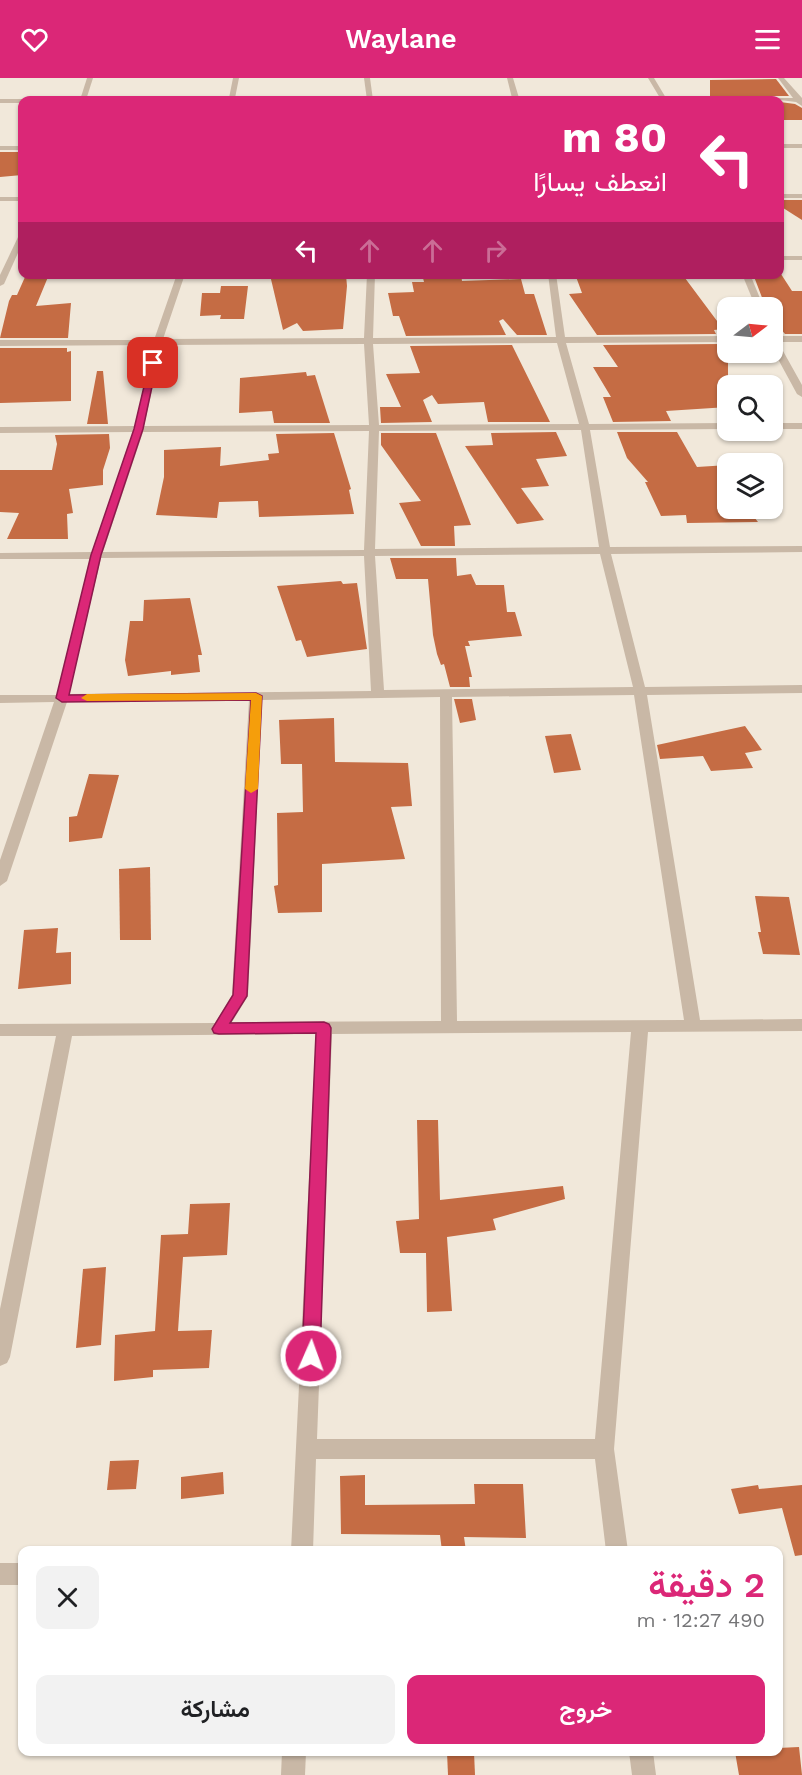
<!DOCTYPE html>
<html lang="ar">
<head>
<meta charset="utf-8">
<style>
  body { margin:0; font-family:"Work Sans",Vazirmatn,sans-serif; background:#f2f2f2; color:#202124; direction:rtl; height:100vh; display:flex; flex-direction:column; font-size:22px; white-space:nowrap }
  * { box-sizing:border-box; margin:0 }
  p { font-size:20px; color:#757577 }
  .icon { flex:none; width:33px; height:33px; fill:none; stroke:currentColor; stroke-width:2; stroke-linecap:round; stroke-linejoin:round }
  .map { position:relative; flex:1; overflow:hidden; direction:ltr }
  .panel { position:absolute; left:18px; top:1468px; width:765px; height:210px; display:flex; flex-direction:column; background:#fff; border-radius:12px; box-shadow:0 2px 4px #0004; direction:rtl }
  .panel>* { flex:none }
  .banner { position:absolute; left:18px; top:18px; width:766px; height:183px; border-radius:12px; box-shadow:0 2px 4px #0004; direction:rtl; background:#db2777; color:#fff; overflow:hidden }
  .needle { width:39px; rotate:74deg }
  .buttons { position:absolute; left:717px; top:219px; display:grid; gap:12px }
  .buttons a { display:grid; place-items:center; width:66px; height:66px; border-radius:12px; background:#fff; box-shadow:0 2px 4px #0004; font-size:30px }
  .pin { position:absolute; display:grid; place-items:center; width:51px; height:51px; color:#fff; margin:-26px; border-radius:12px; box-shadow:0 3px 9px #0006 }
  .me { position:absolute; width:66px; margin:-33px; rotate:2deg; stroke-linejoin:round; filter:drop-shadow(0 0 4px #0008) }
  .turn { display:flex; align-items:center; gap:21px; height:126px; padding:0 18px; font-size:27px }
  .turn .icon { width:78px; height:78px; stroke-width:2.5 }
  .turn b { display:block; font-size:42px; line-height:51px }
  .lanes { display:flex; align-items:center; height:57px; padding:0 18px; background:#0003; justify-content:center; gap:30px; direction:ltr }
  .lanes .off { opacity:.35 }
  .round { display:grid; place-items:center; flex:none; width:63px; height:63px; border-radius:12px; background:#f2f2f2 }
  .head { display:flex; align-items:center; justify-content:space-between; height:102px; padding:0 18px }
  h1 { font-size:36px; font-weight:600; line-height:45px; color:#db2777 }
  .cta { display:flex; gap:12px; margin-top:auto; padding:12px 18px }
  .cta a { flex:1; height:69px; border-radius:12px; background:#db2777; color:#fff; font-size:24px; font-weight:600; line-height:69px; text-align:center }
  .cta a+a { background:#f2f2f2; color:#202124 }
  header { display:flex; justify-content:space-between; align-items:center; height:78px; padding:0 18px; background:#db2777; color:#fff; font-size:27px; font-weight:600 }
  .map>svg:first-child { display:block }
  .building { fill:#c56c44 }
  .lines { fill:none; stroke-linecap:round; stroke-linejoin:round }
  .street { fill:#c9b8a6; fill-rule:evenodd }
  .route { fill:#db2777; stroke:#8e194d; stroke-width:1.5 }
  .slow { fill:#f59e0b }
</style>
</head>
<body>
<header><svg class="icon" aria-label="menu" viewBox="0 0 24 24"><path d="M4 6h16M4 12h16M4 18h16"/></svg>Waylane<svg class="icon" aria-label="heart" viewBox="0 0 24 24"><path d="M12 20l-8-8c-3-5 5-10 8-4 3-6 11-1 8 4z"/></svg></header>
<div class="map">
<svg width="802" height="1697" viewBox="0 0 802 1697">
  <rect width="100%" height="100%" fill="#f1e8da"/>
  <g class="building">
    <polygon points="776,1 789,18 710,18 710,2"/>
    <polygon points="780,24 795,26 802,30 802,42 780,42"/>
    <polygon points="0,74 22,74 22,97 0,99"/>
    <polygon points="780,122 802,122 802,142 780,128"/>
    <polygon points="422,196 461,196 462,203 521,201 525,216 534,216 547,257 517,257 503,241 499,243 506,257 406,258 399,238 393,238 388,215 414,214 412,204 424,204"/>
    <polygon points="575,196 682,196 723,251 714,252 716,256 597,257 569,216 582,215"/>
    <polygon points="753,196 781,196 792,213 802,213 802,256 785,256 772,241 772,230 766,230"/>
    <polygon points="270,197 346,197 347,208 343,251 303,253 297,245 283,252"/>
    <polygon points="25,199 48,199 36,228 71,225 68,260 0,260 9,223 12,217 17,217"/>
    <polygon points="221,208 248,208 244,241 220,241 221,237 200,238 202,215 220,215"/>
    <polygon points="720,266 728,283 728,329 666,333 671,343 613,344 603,319 611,319 593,289 618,289 603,267"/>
    <polygon points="512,267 550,344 488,344 484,324 438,326 432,317 423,322 432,344 381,345 380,329 401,329 386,296 420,295 410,268"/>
    <polygon points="0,270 67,270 67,274 71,273 71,323 0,325"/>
    <polygon points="97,293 103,293 108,346 87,346"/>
    <polygon points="306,294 307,298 315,297 330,345 274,345 272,333 239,335 240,300"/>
    <polygon points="556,354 567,378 536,381 549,408 521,410 544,442 517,446 465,368 493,367 491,355"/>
    <polygon points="617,354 677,354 697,389 728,387 728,430 747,430 758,444 687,445 686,437 661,438 645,404 648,404 627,380"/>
    <polygon points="334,355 351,411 349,412 354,436 259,439 258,423 219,424 217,440 156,437 164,399 164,372 221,369 220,388 269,382 268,376 279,375 276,356"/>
    <polygon points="381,355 436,355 471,447 454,448 455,468 421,468 399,425 421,423 381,367"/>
    <polygon points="109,356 110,370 103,392 103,407 69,411 73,435 67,436 68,461 7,461 19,435 0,434 0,392 52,392 57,366 55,357"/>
    <polygon points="390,480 456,480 457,498 471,496 476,507 504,507 507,534 515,534 522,558 468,563 470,568 465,568 472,599 469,599 470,609 450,609 444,586 441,587 437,576 433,557 428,501 396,501"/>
    <polygon points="341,503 343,506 357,505 367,571 307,579 301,562 296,563 277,508"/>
    <polygon points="190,520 202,577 198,577 200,594 171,597 171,593 128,598 125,582 130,543 143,543 144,522"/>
    <polygon points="454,621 472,621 476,642 460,645"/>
    <polygon points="334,640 335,684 408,685 412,728 391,729 405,781 322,786 322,834 278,835 274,808 278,807 277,735 303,734 302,686 281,686 279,642"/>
    <polygon points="745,648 762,672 745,675 753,690 711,693 703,678 660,681 657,667"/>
    <polygon points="571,656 581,692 554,695 545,658"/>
    <polygon points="89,696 119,697 102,760 69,764 69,739 77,738"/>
    <polygon points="150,789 151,862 120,862 119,791"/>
    <polygon points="755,818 789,819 800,877 763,876 758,854 761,854"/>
    <polygon points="58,850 56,875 71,874 71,906 18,911 24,852"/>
    <polygon points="417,1042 438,1042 440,1122 563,1108 565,1121 493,1141 496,1152 447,1159 452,1233 427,1234 426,1175 400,1175 396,1143 419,1141"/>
    <polygon points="230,1125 227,1177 183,1179 178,1253 212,1252 209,1290 153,1292 153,1299 114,1303 115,1257 155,1253 161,1157 188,1156 190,1126"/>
    <polygon points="106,1189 101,1267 76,1270 83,1191"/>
    <polygon points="139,1382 136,1411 107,1412 110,1383"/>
    <polygon points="223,1394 224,1416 181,1421 181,1399"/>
    <polygon points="365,1397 365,1427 475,1426 474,1406 523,1406 526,1460 464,1459 466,1473 442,1473 440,1457 341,1456 340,1398"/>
    <polygon points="758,1407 759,1411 802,1407 802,1477 795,1478 782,1430 739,1436 731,1411"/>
    <polygon points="799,1669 802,1697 739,1697 735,1674 778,1674 778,1670"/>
    <polygon points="447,1674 474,1674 475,1697 448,1697"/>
  </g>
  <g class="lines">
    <g class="street">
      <polygon points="87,0 93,0 86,22 80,22"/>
      <polygon points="233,0 239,0 235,20 249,20 252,22 224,22 229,20"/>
      <polygon points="364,0 370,0 373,22 367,22"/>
      <polygon points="507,0 513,0 519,20 660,20 648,0 654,0 666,20 793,20 778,0 784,0 802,20 802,28 796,24 780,22 416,22 419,20 512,20"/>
      <polygon points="0,21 22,21 25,22 22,25 0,25"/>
      <rect x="780" y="66" width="22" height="4"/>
      <rect x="0" y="68" width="22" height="4"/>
      <rect x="780" y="116" width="22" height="4"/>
      <rect x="0" y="119" width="22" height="4"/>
      <polygon points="19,157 22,157 22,166 4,206 0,208 0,197"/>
      <rect x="780" y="178" width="22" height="4"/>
      <path d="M 177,196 L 185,196 L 163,261 L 364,260 L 367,196 L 375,196 L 373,260 L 556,259 L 548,196 L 556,196 L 565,259 L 728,258 L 728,264 L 566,265 L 589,346 L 728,345 L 728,351 L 590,352 L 610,469 L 802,468 L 802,474 L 611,476 L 645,609 L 802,607 L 802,615 L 647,617 L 700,942 L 802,941 L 802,953 L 648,954 L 614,1371 L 628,1473 L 606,1473 L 595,1381 L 316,1381 L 313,1473 L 291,1473 L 316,956 L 72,958 L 10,1279 L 7,1285 L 0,1288 L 0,1231 L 56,958 L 0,958 L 0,946 L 215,945 L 232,917 L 249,622 L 67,624 L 7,803 L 0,808 L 0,782 L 54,624 L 0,625 L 0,617 L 57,617 L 90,481 L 0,481 L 0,475 L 92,474 L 133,354 L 0,355 L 0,349 L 135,348 L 153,267 L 0,268 L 0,262 L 154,262 ZM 557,265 L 579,346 L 379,347 L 373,266 ZM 364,266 L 369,347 L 144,348 L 162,267 ZM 581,352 L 599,469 L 375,471 L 379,353 ZM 369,353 L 364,472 L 103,474 L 143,354 ZM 600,476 L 633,609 L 384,612 L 375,478 ZM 364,478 L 371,613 L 69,616 L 101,480 ZM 634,617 L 684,942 L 457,943 L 452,619 ZM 440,619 L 441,943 L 232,944 L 248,918 L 262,622 ZM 631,954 L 595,1361 L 317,1361 L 332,956 Z"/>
      <polygon points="742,196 750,196 764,230 756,230"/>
      <polygon points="772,258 802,258 802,264 778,264 802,307 802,319 797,316 772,270"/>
      <rect x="772" y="345" width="30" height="6"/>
      <rect x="0" y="1485" width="22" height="22"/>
      <polygon points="282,1674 306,1674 305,1697 281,1697"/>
      <polygon points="629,1674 653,1674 656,1697 632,1697"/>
    </g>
  </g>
  <polygon class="route" points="150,283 157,285 143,351 101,477 69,617 256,615 262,618 247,918 230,945 324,944 329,946 331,950 320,1278 317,1283 311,1286 305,1283 302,1278 316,955 219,956 214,955 212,951 233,917 251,622 62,624 56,620 91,477 134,351"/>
  <polygon class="slow" points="256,615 262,618 258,711 251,715 245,711 251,622 87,623 81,620 87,616"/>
</svg>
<div class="buttons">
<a><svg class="needle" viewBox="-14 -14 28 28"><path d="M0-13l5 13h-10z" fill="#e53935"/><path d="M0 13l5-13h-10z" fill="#757577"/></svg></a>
<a><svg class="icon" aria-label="search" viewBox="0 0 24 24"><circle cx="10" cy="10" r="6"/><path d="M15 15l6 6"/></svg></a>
<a><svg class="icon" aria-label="layers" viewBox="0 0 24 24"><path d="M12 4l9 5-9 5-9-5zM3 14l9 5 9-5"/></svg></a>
</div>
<div class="pin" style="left:153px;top:285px;background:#d93025"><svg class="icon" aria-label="arrive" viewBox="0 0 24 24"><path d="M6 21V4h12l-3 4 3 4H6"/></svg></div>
<svg class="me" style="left:311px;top:1278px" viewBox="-20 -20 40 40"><circle r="17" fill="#db2777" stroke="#fff" stroke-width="3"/><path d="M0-11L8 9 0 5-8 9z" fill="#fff"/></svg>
<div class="banner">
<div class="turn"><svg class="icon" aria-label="left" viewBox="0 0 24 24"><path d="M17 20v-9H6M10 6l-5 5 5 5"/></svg><div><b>80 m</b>انعطف يسارًا</div></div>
<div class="lanes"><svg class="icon" aria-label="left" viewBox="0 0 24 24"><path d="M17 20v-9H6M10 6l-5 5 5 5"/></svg><svg class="icon off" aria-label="ahead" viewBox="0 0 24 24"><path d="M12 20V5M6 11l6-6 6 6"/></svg><svg class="icon off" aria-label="ahead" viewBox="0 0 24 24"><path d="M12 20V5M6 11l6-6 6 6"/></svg><svg class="icon off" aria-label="right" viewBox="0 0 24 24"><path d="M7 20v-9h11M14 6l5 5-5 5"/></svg></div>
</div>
<section class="panel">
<div class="head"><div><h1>2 دقيقة</h1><p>490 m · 12:27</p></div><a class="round"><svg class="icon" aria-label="close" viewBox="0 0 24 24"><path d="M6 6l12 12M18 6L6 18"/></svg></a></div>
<div class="cta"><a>خروج</a><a>مشاركة</a></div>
</section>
</div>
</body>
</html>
